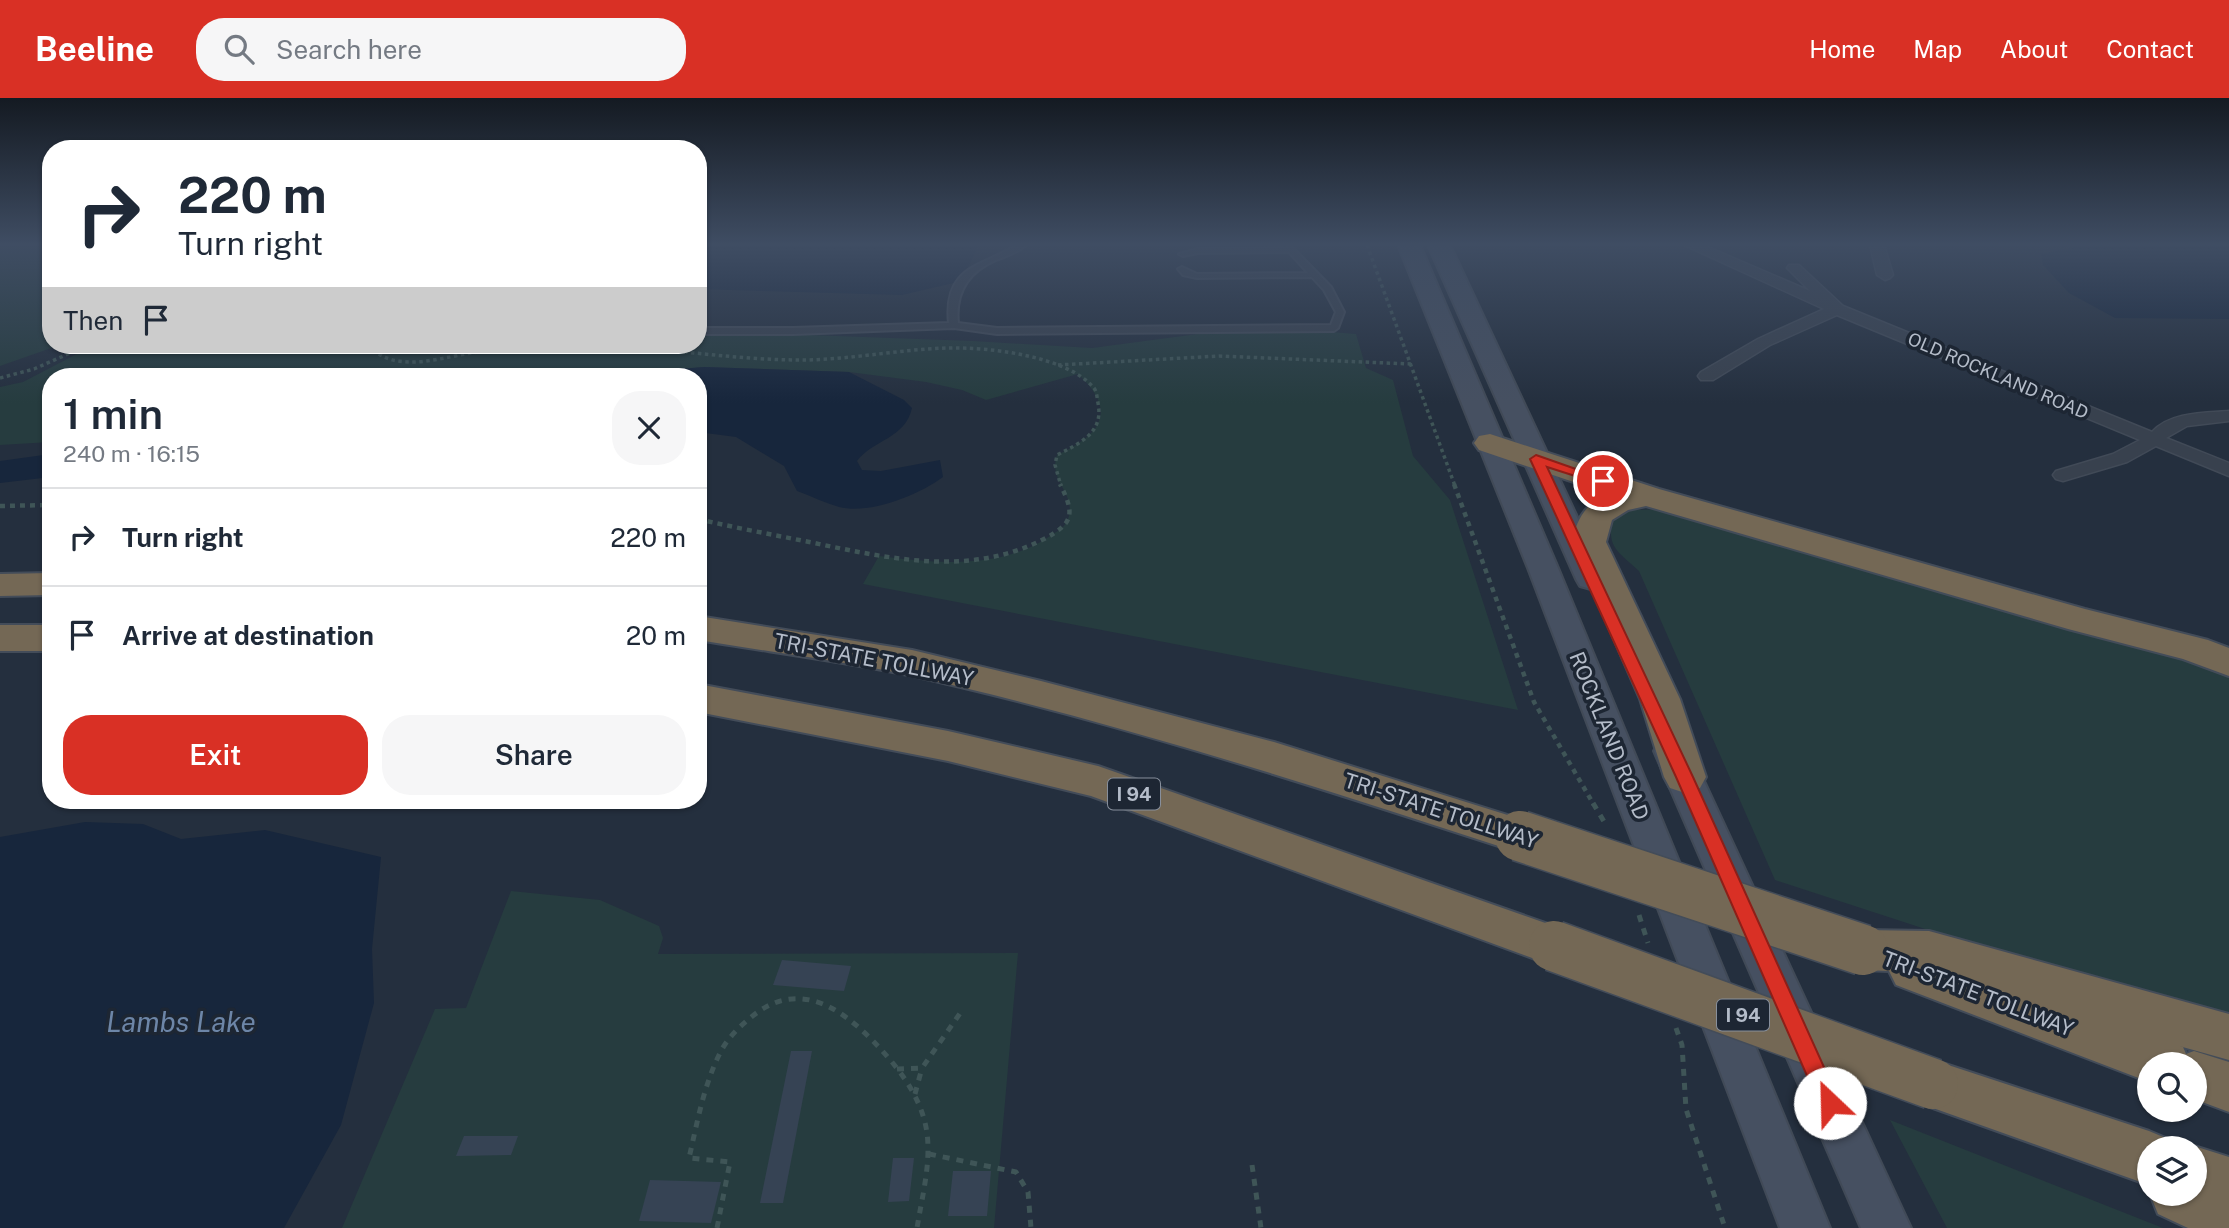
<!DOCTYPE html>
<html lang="en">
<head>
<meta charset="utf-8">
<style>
  body { margin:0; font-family:"Public Sans",sans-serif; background:#f6f6f7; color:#1f2937; height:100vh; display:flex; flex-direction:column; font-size:26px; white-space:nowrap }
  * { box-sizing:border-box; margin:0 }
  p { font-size:23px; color:#747a83 }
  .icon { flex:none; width:38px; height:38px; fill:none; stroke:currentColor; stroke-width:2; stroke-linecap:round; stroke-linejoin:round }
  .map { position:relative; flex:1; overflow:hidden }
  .side { position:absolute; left:42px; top:270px; width:665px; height:441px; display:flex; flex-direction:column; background:#fff; border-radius:28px; box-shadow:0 2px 5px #0004 }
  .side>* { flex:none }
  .guide { position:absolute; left:42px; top:42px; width:665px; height:214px; border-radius:28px; box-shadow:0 2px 5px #0004; background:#fff; color:#1f2937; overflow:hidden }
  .controls { position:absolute; left:2137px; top:954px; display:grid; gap:14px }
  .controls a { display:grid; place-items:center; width:70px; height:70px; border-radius:50%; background:#fff; box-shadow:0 2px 5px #0004; font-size:35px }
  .pin { position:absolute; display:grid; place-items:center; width:60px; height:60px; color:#fff; margin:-30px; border:4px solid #fff; border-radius:50%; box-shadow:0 2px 7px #0007 }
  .me { position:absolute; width:77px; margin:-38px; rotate:336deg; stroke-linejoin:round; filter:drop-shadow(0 0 5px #0008) }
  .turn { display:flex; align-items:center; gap:24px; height:147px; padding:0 21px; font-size:32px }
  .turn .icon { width:91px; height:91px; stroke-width:2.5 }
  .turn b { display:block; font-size:49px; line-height:60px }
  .then { display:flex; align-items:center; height:66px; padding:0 21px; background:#0003; gap:14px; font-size:26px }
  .round { display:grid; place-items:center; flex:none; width:74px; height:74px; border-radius:28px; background:#f6f6f7 }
  .summary { display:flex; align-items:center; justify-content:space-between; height:119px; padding:0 21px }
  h1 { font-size:42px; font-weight:600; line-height:52px }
  .button { display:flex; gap:14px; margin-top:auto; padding:14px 21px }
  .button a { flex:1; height:80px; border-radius:28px; background:#d93025; color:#fff; font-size:28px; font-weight:600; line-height:80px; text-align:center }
  .button a+a { background:#f6f6f7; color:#1f2937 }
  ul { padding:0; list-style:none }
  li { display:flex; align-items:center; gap:21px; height:98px; padding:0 21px; border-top:2px solid #e0e1e3 }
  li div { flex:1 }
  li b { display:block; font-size:26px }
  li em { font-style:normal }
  header { display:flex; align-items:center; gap:42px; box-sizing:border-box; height:98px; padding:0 35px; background:#d93025; color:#fff }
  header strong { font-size:33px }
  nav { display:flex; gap:38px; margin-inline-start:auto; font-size:24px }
  .search { width:490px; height:63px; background:#f6f6f7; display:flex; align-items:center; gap:18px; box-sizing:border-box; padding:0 24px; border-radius:28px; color:#747a83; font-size:26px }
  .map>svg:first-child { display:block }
  .green { fill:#263c3f }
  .water { fill:#17263c }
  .building { fill:#364354 }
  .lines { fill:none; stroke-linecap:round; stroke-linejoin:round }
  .service-casing { stroke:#414a57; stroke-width:4 }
  .minor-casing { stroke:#414a57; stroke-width:3 }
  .secondary-casing { stroke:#414a57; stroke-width:4 }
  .motorway-casing { stroke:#434c59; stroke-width:4 }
  .path-far2 { stroke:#3f5557; stroke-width:3.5; stroke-dasharray:3.5 3.5; stroke-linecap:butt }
  .path-far1 { stroke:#3f5557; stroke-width:4.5; stroke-dasharray:5 5; stroke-linecap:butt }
  .path { stroke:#3f5557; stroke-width:5; stroke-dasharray:7 7; stroke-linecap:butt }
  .service { fill:#38414e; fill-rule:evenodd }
  .minor { fill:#38414e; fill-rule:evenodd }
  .secondary { fill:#465061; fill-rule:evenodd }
  .motorway { fill:#746855; fill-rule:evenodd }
  .motorway-bridge-casing { stroke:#434c59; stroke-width:53; stroke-linecap:butt }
  .motorway-bridge { stroke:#746855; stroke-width:50 }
  .route { fill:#d93025; stroke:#8d1f18; stroke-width:2 }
  .labels { text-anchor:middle; stroke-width:7; stroke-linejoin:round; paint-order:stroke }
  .far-street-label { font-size:18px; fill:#b4bcc9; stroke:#1d2633 }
  .shield { fill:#1d2633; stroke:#878f9c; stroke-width:2 }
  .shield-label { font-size:19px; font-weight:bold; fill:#b4bcc9 }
  .street-label { font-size:21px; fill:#b4bcc9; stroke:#1d2633 }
  .near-water-label { font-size:28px; font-style:italic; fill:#6d86a8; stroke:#1d2633 }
</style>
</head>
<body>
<header>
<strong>Beeline</strong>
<div class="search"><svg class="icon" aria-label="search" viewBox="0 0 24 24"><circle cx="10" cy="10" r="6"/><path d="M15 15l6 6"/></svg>Search here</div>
<nav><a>Home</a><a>Map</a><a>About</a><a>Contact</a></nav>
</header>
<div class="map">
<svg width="2229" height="1130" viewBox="0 0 2229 1130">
  <rect width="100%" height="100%" fill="#242f3e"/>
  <g class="green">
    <polygon points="0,147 51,147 51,247 60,247 0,268"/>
    <path d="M 1258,228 L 1356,236 L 1366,270 L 1393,282 L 1413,358 L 1450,402 L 1518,612 L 863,486 L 879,458 C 935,465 997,472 1047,440 C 1057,433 1066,430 1069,418 C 1075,394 1048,383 1057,357 C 1100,337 1119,314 1078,276 L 986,302 L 962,292 L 926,284 L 849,274 L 704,269 L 595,278 L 435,274 L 401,278 L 51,278 L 51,344 L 0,347 L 0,289 L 23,284 L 94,247 L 698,247 L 698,233 L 973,243 L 1092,250 Z"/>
    <path d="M 1688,410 L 2229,570 L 2229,916 L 2078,881 L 1775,782 L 1639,473 C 1617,453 1606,449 1613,419 L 1634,412 Z"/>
    <polygon points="511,793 600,802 659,828 663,840 658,856 1018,855 994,1130 342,1130 435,911 466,910"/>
    <polygon points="1890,1022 2163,1130 1947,1130"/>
  </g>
  <g class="water">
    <polygon points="698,147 976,147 977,150 962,183 902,197 698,191"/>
    <polygon points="2088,147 2229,147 2229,221 2115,220 2069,195 2043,167 2041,156"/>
    <path d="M 704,269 L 849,274 L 904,302 L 912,310 C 905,341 874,341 857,363 L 862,372 L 881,373 L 940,362 L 943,379 C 919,397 869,417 839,409 C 825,405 811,398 797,393 L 784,368 L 736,339 L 698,334 L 698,278 L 401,278 L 435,274 L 595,278 Z"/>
    <polygon points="51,356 51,379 0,385 0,363"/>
    <polygon points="85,724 143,726 181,741 265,732 381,759 372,851 374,905 341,1027 284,1130 0,1130 0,739"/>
  </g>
  <g class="building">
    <polygon points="782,862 851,868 844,893 773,887"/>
    <polygon points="791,953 812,953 783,1105 760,1105"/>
    <polygon points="464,1038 518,1038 511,1057 456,1058"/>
    <polygon points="893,1060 914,1060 909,1103 888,1104"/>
    <polygon points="953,1073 991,1073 987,1118 948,1118"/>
    <polygon points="650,1082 721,1084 711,1125 639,1123"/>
  </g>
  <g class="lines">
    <defs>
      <path id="service" d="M 1017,147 L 1026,147 C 1017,155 1006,158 996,162 C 968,174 955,195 958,225 L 997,230 L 1331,227 L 1336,214 L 1324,192 L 1312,179 L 1197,180 L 1183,177 L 1178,171 L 1182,169 L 1197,176 L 1308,175 L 1289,154 L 1198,155 L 1183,158 L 1179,156 L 1198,151 L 1284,150 L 1282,147 L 1290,147 L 1331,189 L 1344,214 L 1338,230 L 1334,233 L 997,236 L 954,230 L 793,236 L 698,236 L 698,230 L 793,230 L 949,225 C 943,168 981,169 1017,147 Z"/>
      <g id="minor">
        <path d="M 1684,147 L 1703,147 L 1810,193 L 1787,170 L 1789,167 L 1799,167 L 1843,208 L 2152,334 C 2170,314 2204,315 2229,313 L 2229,323 L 2187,328 L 2166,340 L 2229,365 L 2229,378 L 2156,348 L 2127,364 L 2063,383 L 2056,381 L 2053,377 L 2056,373 L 2113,356 L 2140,342 L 1837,217 L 1770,247 L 1713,282 L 1701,282 L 1698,278 L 1701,274 L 1758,241 L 1824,211 Z"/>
        <polygon points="1870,147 1884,147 1893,177 1890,180 1885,182 1877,177"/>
      </g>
      <g id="secondary">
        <polygon points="1398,147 1420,147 1558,470 1830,1130 1780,1130 1528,470"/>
        <polygon points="1428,147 1450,147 1606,481 1602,488 1591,491 1580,488 1576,481"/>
        <polygon points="1672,640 1685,644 1690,653 1911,1130 1861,1130 1654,653 1659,644"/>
      </g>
      <g id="motorway">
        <path d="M 1490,336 L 1659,391 L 2085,511 L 2208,542 L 2229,550 L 2229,578 L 2183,561 L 2068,531 L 1646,408 L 1628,412 L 1612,422 L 1606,444 L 1680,601 L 1706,679 L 1700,690 L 1685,695 L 1670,690 L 1664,679 L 1640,601 L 1572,444 C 1576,422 1587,403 1609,396 L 1479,352 L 1474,345 L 1479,338 Z"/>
        <polygon points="51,475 51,497 0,498 0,476"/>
        <path d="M 698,518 L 912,552 L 1041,583 L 1274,644 L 1536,726 L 1542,738 L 1536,750 L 1520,755 C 1320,690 1119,624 913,578 C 843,563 770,554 698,542 Z"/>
        <rect x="0" y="527" width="51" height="26"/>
        <polygon points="698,586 948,633 1098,668 1571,834 1578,848 1571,862 1554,868 1091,698 948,663 698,614"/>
        <polygon points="1863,832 1929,833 2229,916 2229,962 2179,948 2183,949 2186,956 2194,953 2229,964 2229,1014 2194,1001 2194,966 2149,966 2149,984 1896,887 1889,873 1863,872 1846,866 1839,852 1846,838"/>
        <polygon points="1933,962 2149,1033 2168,1041 2172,1050 2149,1050 2149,1087 1933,1010 1914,1003 1907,986 1914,969"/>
        <polygon points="2194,1048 2229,1059 2229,1130 2188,1130 2158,1116 2150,1096 2194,1096 2194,1050 2188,1050"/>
      </g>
    </defs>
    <use href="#service" class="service-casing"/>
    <use href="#minor" class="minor-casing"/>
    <use href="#secondary" class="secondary-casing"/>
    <use href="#motorway" class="motorway-casing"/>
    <g class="path-far2">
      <polyline points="1367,147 1455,388"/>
      <path d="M 368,247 C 396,278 443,258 478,254 C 506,251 535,248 563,247 C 642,245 722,262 801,262 C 850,262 900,251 949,250 C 989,249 1067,258 1094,290 C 1097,294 1097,300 1098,305 C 1104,335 1080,345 1057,357 L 1055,367 L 1061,388"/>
      <polyline points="1058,267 1219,258 1411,266"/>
      <polyline points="0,280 34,271 88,247"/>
    </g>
    <g class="path-far1">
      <polyline points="1454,386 1534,604 1594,707"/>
      <polyline points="0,408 51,407"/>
      <path d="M 698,421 C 736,430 775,437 814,445 C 892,461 970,479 1044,441 C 1074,425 1075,416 1060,386"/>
    </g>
    <g class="path">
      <polyline points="1593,705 1606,727"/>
      <polyline points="1639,817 1648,845"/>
      <polyline points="1676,930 1682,947 1686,1011 1725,1130"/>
      <polyline points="897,971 922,970 963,911"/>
      <polyline points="915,996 922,970"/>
      <polyline points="929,1056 1016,1074 1028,1094 1031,1130"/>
      <polyline points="1252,1067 1261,1130"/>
      <path d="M 717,1130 L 730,1064 L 689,1060 C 697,1026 703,990 719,957 C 726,942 737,931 749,921 C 795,881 837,906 874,944 C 898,969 922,999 927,1035 C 931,1066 922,1099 917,1130"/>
    </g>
    <use href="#service" class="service"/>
    <use href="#minor" class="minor"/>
    <use href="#secondary" class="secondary"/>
    <use href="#motorway" class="motorway"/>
    <defs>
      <g id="motorway-bridge">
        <polyline points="1520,738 1863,852"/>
        <polyline points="1554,848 1933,986"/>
      </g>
    </defs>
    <use href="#motorway-bridge" class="motorway-bridge-casing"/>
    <use href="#motorway-bridge" class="motorway-bridge"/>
  </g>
  <linearGradient id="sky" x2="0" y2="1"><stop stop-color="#141a22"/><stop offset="0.48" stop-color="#3f4d63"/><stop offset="1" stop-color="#3f4d63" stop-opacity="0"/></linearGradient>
  <rect width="2229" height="305" fill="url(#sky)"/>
  <polygon class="route" points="1536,357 1610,383 1603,387 1547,369 1693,679 1837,998 1841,1005 1837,1012 1830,1015 1822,1012 1676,679 1530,361"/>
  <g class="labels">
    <g class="far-street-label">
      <text transform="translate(1998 278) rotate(23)" y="6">OLD ROCKLAND ROAD</text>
    </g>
    <g class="shield">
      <rect x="1108" y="680.5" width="52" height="31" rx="5"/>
      <rect x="1717" y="901.5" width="52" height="31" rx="5"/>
    </g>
    <g class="shield-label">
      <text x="1134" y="703">I 94</text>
      <text x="1743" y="924">I 94</text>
    </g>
    <g class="street-label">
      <text transform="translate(874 562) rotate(11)" y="7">TRI-STATE TOLLWAY</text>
      <text transform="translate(1609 638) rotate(68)" y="7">ROCKLAND ROAD</text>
      <text transform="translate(1441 713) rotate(18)" y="7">TRI-STATE TOLLWAY</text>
      <text transform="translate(1978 896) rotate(21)" y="7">TRI-STATE TOLLWAY</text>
    </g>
    <g class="near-water-label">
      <text x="181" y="934">Lambs Lake</text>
    </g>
  </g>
</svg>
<div class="controls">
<a><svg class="icon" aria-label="search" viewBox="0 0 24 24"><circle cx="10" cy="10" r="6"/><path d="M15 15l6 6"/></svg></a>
<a><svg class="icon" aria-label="layers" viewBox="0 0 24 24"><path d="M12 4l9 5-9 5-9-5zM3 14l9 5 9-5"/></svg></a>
</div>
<div class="pin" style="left:1603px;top:383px;background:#d93025"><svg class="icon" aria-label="arrive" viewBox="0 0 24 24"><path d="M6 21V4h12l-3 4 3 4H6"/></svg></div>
<svg class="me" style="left:1830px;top:1005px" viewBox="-20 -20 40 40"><circle r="19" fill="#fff"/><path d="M0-13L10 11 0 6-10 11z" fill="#d93025"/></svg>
<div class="guide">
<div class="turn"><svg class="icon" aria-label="right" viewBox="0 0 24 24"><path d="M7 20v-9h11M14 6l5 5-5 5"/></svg><div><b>220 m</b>Turn right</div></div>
<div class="then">Then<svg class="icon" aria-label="arrive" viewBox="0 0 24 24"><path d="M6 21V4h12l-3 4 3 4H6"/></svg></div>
</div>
<section class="side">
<div class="summary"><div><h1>1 min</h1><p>240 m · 16:15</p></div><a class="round"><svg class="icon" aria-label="close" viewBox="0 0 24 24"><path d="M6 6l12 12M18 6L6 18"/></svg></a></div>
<ul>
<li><svg class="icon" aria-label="right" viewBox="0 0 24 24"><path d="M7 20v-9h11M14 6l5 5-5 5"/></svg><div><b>Turn right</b></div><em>220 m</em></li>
<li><svg class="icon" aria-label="arrive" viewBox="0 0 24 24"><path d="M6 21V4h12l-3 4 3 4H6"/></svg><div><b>Arrive at destination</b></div><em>20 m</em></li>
</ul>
<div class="button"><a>Exit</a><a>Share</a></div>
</section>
</div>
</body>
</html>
